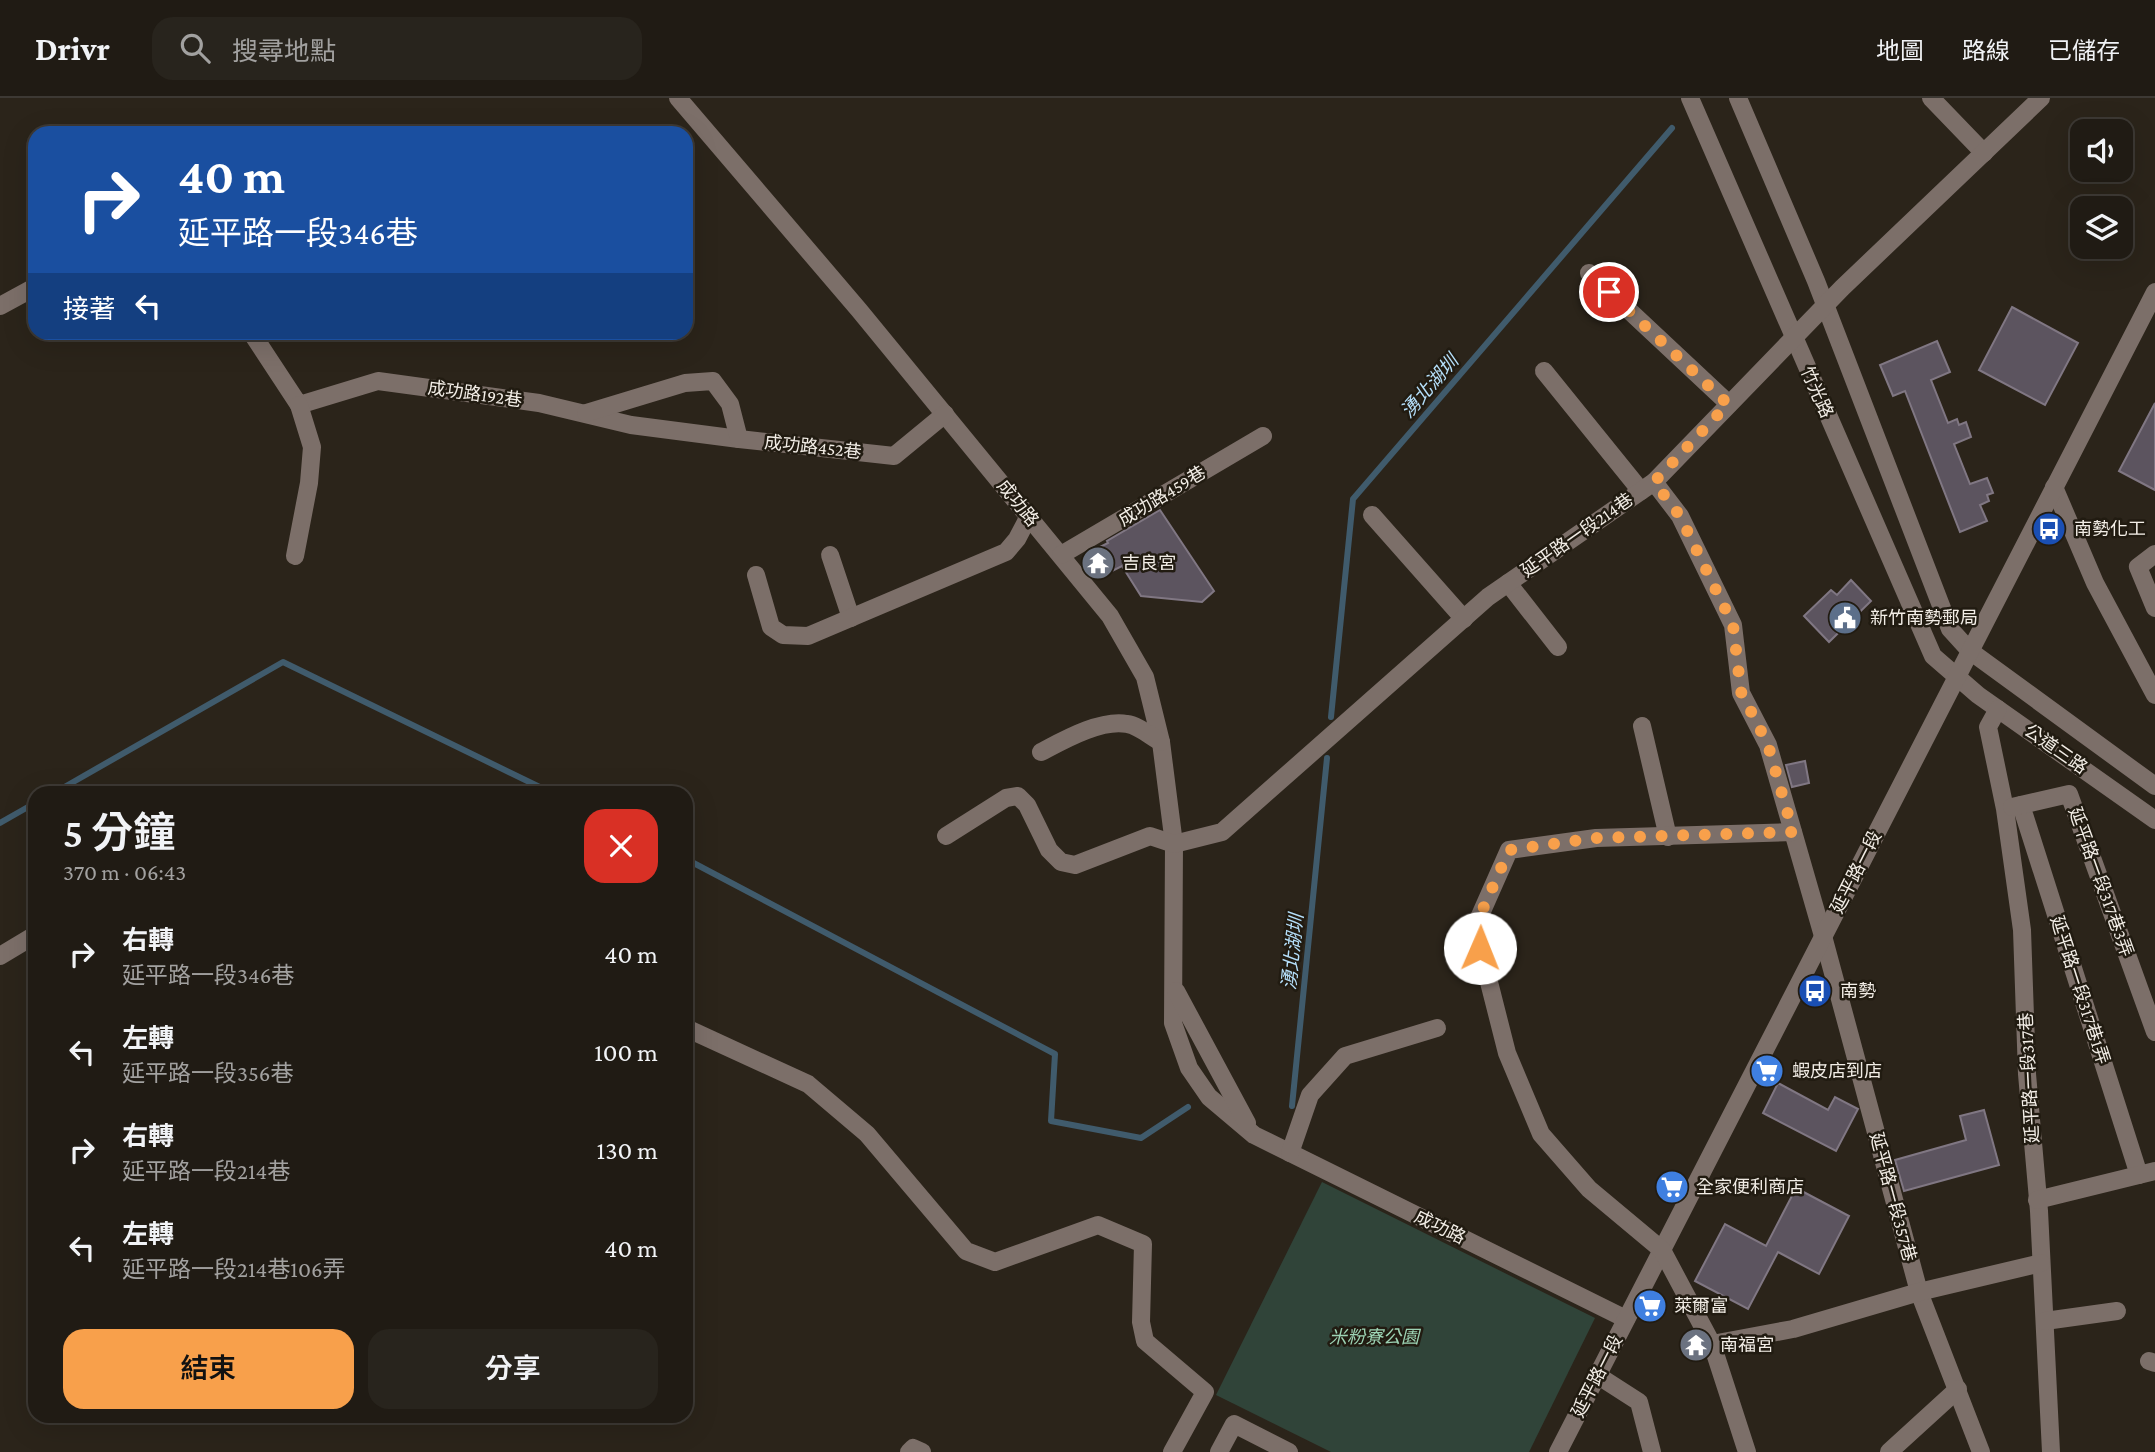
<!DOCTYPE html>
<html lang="zh-TW">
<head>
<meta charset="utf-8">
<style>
  body { margin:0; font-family:"Crimson Pro","Noto Sans TC",serif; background:#28241d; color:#f1f3f6; height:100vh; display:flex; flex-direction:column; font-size:26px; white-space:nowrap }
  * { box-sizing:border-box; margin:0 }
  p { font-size:23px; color:#a2a1a0 }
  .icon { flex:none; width:38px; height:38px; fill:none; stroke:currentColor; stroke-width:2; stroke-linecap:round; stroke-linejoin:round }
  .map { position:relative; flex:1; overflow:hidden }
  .drawer { position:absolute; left:28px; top:688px; width:665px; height:637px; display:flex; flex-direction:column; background:#201b14; border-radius:21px; box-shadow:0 7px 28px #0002,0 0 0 2px #3d3934 }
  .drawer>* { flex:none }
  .hud { position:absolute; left:28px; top:28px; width:665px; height:214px; border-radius:21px; box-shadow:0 7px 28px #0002,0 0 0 2px #3d3934; background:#1a4fa0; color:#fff; overflow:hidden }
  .controls { position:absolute; left:2070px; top:21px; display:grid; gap:14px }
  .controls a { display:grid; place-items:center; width:63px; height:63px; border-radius:14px; background:#201b14; box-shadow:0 7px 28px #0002,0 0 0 2px #3d3934; font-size:35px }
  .pin { position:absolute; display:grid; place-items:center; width:60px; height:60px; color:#fff; margin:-30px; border:4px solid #fff; border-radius:50%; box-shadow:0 2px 7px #0007 }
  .me { position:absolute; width:77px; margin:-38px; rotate:1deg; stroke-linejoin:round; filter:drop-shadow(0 0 5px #0008) }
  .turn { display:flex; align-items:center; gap:24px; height:147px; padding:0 35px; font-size:32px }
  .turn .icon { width:91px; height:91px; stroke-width:2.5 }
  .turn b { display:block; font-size:49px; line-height:60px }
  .then { display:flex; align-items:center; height:66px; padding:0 35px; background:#0003; gap:14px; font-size:26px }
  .round { display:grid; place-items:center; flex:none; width:74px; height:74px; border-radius:21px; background:#28241d }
  .summary { display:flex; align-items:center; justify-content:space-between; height:119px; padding:0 35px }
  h1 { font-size:42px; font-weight:600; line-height:52px }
  .button { display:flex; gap:14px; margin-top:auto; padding:14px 35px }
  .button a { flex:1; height:80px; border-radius:21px; background:#f8a04b; color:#111; font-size:28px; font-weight:600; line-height:80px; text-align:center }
  .button a+a { background:#28241d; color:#f1f3f6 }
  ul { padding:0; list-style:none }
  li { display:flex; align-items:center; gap:21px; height:98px; padding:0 35px }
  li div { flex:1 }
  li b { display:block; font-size:26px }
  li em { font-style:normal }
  header { display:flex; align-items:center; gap:42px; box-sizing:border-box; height:98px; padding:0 35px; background:#201b14; border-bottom:2px solid #3d3934 }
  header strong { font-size:33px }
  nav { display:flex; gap:38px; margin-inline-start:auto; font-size:24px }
  .search { width:490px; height:63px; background:#28241d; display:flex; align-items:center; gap:18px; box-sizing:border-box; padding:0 24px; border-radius:21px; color:#a2a1a0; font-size:26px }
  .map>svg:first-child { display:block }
  .green { fill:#304439 }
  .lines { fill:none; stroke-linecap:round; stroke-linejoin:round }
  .stream { stroke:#405b6c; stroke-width:6 }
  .building { fill:#5c545f; stroke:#807783; stroke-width:2 }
  .minor { stroke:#7c6f69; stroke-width:18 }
  .route { stroke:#f8a04b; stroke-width:12; stroke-dasharray:0 21.6 }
  .labels { text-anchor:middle; stroke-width:5; stroke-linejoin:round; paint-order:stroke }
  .street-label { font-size:18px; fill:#f2ede6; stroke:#211b11 }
  .poi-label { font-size:18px; fill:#f2ede6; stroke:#211b11; text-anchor:start }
  .park-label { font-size:18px; font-style:italic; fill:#9dd4b5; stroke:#211b11 }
  .water-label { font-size:19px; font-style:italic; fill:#b4def9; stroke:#211b11 }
</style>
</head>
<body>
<header>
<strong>Drivr</strong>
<div class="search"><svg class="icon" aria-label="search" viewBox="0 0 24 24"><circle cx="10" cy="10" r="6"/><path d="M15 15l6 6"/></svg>搜尋地點</div>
<nav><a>地圖</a><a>路線</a><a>已儲存</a></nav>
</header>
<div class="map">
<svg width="2155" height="1354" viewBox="0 0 2155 1354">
  <rect width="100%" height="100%" fill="#2b241a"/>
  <polygon class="green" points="1322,1084 1595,1220 1529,1354 1331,1354 1216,1297"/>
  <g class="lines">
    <g class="stream">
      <polyline points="1331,619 1353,401 1672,30"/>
      <polyline points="54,695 283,564 552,695"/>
      <polyline points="0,725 35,705"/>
      <polyline points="686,761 1055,956 1051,1023 1141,1040 1188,1009"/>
      <polyline points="1292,1008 1327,660"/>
    </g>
  </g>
  <g class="building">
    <polygon points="2012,209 2078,245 2045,307 1979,272"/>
    <polygon points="1937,243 1950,274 1931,282 1948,325 1957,321 1959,327 1966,324 1971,339 1954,346 1970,386 1987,380 1993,395 1987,397 1989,403 1980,407 1987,423 1960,434 1905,293 1893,298 1880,267"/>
    <polygon points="2155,305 2155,392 2119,373"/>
    <polygon points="1160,412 1214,493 1202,504 1141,498 1122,468 1098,480 1086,456 1108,445 1107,443"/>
    <polygon points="1851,482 1871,503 1829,544 1804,518 1831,492 1837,497"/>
    <polygon points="1805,663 1809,685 1792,689 1786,667"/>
    <polygon points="1778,985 1828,1012 1835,999 1858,1011 1836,1053 1763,1015"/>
    <polygon points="1984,1012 1999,1067 1904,1093 1895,1062 1966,1042 1960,1018"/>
    <polygon points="1796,1090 1849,1118 1819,1176 1778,1154 1748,1211 1695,1183 1725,1126 1766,1148"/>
  </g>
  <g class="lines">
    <g class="minor">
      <polyline points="678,0 859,212 1110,518 1145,579 1161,644 1174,746 1173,925 1189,970 1209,999 1254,1037 1626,1221"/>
      <polyline points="1690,0 1933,558 1978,597 2155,722"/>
      <polyline points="1738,0 1816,183 1950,531 1970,553 2155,688"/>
      <polyline points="1931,0 1984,55"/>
      <polyline points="1589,175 1729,306"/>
      <polyline points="0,208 35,189"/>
      <polyline points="251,234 299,307 378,283 539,305 631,327 739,341"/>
      <polyline points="1544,273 1641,393"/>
      <polyline points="586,315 685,285 713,283 730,306 739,341 894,358 945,316"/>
      <polyline points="1654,384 1680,418 1733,527 1741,595 1768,647 1823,838 1919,1194 1981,1354"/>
      <polyline points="2054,389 2095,485 2155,597"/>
      <polyline points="1372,417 1464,521"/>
      <polyline points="2155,456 2138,469 2155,510"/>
      <polyline points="830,457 851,520"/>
      <polyline points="1061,457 1263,338"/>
      <polyline points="295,458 309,385 312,349 299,307"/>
      <polyline points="756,477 771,529 783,537 808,538 1006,454 1017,441 1029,418"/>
      <polyline points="1508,485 1558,549"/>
      <polyline points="1998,611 1988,629 2005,711 2022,832 2027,976 2039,1113 2051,1354"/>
      <polyline points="1642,628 1668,739"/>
      <path d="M 1041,654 C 1064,642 1101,621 1127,626 C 1138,627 1151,639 1161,644"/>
      <polyline points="2021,707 2139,1077"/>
      <polyline points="2012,709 2069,696 2155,934"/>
      <polyline points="946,738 1006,700 1018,698 1027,707 1049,752 1061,764 1075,767 1150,738 1174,746 1222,734 1488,499 1654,384 1842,190 2041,0"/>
      <polyline points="0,858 35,837"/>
      <polyline points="1176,893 1247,1025"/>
      <polyline points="686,930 808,986 867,1036 966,1153 995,1164 1098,1127 1143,1146 1141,1224 1145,1243 1205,1294 1172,1354"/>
      <polyline points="1290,1055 1310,997 1345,958 1437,930"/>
      <polyline points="2037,1102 2155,1073"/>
      <polyline points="2045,1223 2117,1213"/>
      <polyline points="1712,1246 1793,1231 1919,1194 2041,1165"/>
      <polyline points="2149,1263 2155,1265"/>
      <polyline points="1597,1277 1639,1304 1652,1354"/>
      <polyline points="909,1354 913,1350 922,1354"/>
      <polyline points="1219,1354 1234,1326 1289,1354"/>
      <polyline points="1558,1354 2155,194"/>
      <polyline points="1747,1354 1712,1246 1662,1152 1589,1091 1541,1036 1507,955 1475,829 1509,752 1596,740 1793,734"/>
      <polyline points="1889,1354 1958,1291"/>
    </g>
  </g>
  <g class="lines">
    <polyline class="route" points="1480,850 1475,829 1509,752 1596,740 1793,734 1768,647 1741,594 1733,527 1680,418 1654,384 1728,306 1609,194"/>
  </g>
  <defs>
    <symbol id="bus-disc" viewBox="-11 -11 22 22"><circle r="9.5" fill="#1a4fb4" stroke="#211b11"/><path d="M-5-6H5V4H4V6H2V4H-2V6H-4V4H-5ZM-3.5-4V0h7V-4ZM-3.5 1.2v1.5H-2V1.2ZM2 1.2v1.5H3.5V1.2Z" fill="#fff"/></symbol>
    <symbol id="temple-disc" viewBox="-11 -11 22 22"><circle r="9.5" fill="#6b7280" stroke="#211b11"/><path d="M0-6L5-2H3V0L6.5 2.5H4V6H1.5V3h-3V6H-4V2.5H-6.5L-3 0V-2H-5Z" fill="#fff"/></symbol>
    <symbol id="civic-disc" viewBox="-11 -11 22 22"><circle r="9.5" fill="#5c6f8a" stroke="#211b11"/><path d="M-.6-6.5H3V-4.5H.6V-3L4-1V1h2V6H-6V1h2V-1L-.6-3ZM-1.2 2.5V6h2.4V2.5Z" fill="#fff"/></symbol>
    <symbol id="supermarket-disc" viewBox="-11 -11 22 22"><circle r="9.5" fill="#3f7fe0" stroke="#211b11"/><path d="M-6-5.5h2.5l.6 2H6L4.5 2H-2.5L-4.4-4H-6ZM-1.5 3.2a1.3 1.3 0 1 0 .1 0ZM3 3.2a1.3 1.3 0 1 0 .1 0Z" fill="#fff"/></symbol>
  </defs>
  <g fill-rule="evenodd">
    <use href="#bus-disc" x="2030" y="412" width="38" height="38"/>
    <use href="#temple-disc" x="1079" y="446" width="38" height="38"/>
    <use href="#civic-disc" x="1826" y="501" width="38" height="38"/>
    <use href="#bus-disc" x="1796" y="874" width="38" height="38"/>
    <use href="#supermarket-disc" x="1748" y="954" width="38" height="38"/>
    <use href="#supermarket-disc" x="1653" y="1070" width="38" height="38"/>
    <use href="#supermarket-disc" x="1631" y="1189" width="38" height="38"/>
    <use href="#temple-disc" x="1677" y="1228" width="38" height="38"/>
  </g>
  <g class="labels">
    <g class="street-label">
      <text transform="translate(1817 294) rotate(66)" y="6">竹光路</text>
      <text transform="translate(475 296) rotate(8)" y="6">成功路192巷</text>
      <text transform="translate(813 349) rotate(6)" y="6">成功路452巷</text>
      <text transform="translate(1162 398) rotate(-31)" y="6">成功路459巷</text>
      <text transform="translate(1018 405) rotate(51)" y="6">成功路</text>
      <text transform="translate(1577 437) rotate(-35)" y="6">延平路一段214巷</text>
      <text transform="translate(2056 651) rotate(35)" y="6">公道三路</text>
      <text transform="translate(1856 774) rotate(-63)" y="6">延平路一段</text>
      <text transform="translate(2101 784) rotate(70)" y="6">延平路一段317巷3弄</text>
      <text transform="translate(2080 892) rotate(72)" y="6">延平路一段317巷1弄</text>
      <text transform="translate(2029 980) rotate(-93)" y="6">延平路一段317巷</text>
      <text transform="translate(1893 1099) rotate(75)" y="6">延平路一段357巷</text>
      <text transform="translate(1440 1129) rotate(26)" y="6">成功路</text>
      <text transform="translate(1597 1278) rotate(-63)" y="6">延平路一段</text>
    </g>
    <g class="poi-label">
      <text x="2074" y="437">南勢化工</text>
      <text x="1122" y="471">吉良宮</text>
      <text x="1870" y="526">新竹南勢郵局</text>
      <text x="1840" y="899">南勢</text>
      <text x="1792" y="979">蝦皮店到店</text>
      <text x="1696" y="1095">全家便利商店</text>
      <text x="1674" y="1214">萊爾富</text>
      <text x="1720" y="1253">南福宮</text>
    </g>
    <g class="park-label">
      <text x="1374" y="1245">米粉寮公園</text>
    </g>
    <g class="water-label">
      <text transform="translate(1429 288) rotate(-49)" y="7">湧北湖圳</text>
      <text transform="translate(1292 854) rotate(-84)" y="7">湧北湖圳</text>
    </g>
  </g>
</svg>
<div class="controls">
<a><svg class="icon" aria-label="sound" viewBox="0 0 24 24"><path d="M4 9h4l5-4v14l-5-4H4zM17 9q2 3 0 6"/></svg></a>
<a><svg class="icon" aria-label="layers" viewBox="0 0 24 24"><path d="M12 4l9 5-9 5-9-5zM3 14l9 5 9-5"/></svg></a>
</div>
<div class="pin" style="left:1609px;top:194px;background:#d93025"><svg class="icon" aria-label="arrive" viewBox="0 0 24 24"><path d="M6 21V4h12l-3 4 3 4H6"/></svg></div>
<svg class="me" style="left:1480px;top:850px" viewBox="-20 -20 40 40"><circle r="19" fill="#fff"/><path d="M0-13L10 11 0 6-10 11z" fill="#f8a04b"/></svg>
<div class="hud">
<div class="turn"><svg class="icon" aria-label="right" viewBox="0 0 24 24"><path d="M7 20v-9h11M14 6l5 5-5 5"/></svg><div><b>40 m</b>延平路一段346巷</div></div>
<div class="then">接著<svg class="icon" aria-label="left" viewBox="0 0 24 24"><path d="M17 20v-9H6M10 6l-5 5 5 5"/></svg></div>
</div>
<section class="drawer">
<div class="summary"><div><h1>5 分鐘</h1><p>370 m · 06:43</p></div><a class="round" style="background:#d93025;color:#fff"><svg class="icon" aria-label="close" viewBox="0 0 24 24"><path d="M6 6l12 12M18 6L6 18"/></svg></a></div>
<ul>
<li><svg class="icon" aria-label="right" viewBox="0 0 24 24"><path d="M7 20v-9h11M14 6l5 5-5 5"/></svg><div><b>右轉</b><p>延平路一段346巷</p></div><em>40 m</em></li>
<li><svg class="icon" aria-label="left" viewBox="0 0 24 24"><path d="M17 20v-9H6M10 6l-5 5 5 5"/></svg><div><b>左轉</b><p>延平路一段356巷</p></div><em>100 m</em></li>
<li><svg class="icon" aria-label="right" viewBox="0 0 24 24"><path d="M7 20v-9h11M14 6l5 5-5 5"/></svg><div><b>右轉</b><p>延平路一段214巷</p></div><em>130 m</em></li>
<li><svg class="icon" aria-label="left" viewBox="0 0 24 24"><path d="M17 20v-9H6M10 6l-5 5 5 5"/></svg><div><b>左轉</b><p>延平路一段214巷106弄</p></div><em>40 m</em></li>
</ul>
<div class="button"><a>結束</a><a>分享</a></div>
</section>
</div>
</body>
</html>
